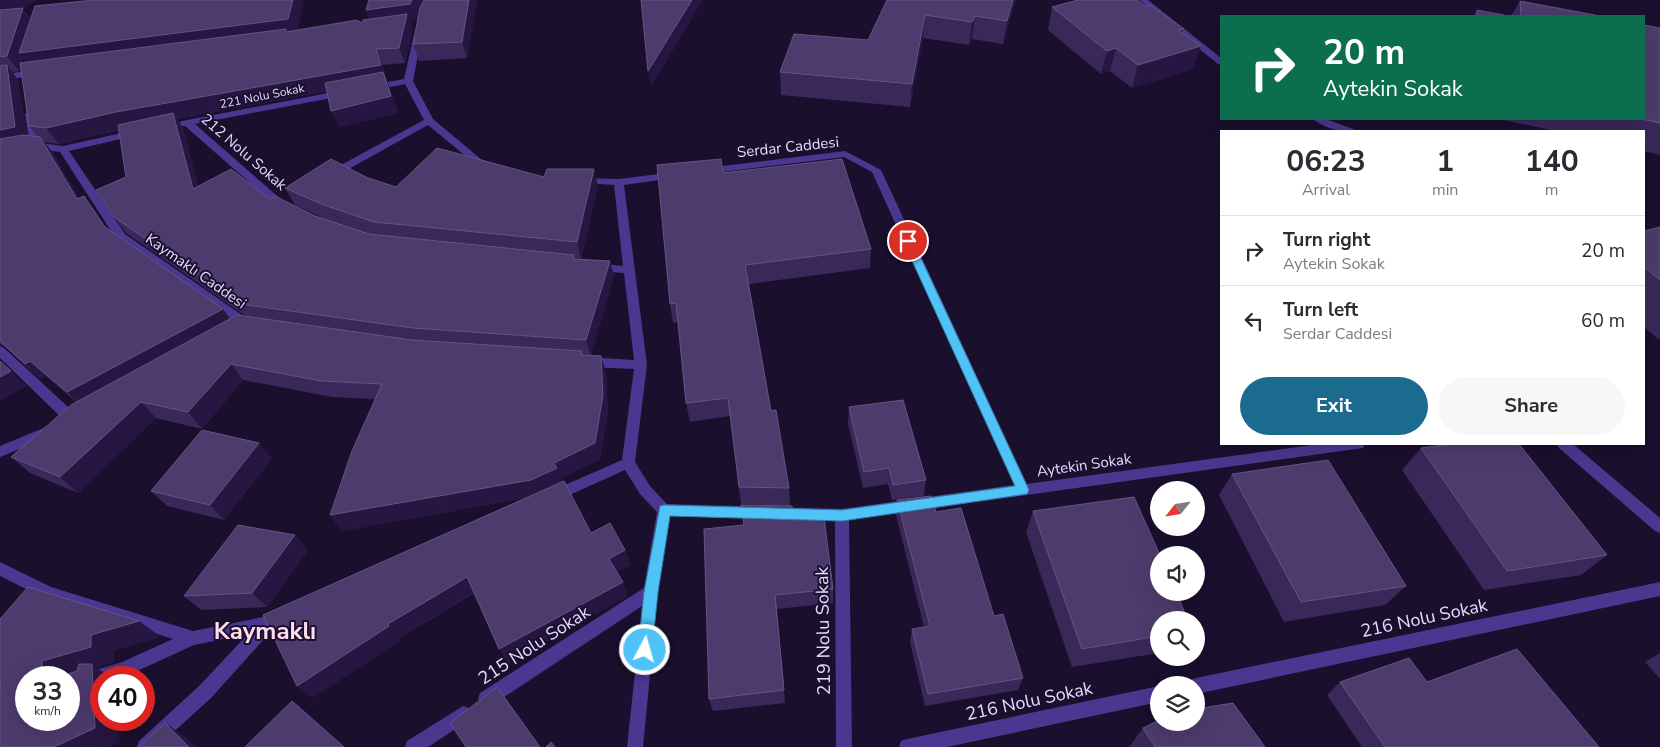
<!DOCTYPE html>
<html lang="en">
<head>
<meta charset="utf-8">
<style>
  body { margin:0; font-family:"Nunito Sans",sans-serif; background:#f7f7f7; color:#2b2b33; height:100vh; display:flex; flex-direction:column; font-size:19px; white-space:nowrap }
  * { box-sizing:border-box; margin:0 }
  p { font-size:16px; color:#7c7c81 }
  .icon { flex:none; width:28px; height:28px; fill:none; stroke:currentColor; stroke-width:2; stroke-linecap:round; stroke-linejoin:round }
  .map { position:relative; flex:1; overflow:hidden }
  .panel { position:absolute; left:1220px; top:130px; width:425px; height:315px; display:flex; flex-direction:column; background:#fff; border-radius:0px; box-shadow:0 5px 20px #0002 }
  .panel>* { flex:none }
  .hud { position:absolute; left:1220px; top:15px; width:425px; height:105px; border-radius:0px; box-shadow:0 5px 20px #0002; background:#0b6e4f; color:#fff; overflow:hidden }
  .needle { width:32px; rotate:240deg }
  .buttons { position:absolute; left:1150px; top:481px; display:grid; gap:10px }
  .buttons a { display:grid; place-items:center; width:55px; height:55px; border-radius:50%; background:#fff; box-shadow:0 5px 20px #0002; font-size:25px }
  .speed { position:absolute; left:15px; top:666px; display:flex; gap:10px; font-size:25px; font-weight:700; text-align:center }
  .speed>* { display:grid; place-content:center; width:65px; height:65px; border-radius:50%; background:#fff; box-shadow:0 5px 20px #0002; line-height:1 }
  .speed small { font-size:12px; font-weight:400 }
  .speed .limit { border:8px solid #d22; background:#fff; color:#111 }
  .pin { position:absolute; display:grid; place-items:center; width:42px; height:42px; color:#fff; margin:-21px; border:2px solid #fff; border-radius:50%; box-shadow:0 1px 5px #0007 }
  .me { position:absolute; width:55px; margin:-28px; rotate:6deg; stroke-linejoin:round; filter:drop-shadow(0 0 4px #0008) }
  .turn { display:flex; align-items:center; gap:18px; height:105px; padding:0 20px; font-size:22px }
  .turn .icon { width:65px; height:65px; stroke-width:2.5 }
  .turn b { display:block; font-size:35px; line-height:42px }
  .eta { display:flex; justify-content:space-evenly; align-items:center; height:85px; text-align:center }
  .eta b { font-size:30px; font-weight:700; line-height:35px }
  .cta { display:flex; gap:10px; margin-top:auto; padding:10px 20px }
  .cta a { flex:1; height:58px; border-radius:30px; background:#1b6b8f; color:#fff; font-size:20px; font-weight:700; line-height:58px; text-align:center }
  .cta a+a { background:#f7f7f7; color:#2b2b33 }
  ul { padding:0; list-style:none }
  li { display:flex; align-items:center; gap:15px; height:70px; padding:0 20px; border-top:1px solid #e1e1e2 }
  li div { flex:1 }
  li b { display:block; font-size:19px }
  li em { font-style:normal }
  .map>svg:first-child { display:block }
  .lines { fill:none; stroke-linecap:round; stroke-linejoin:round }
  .minor { fill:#4a378f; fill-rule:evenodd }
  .wall { fill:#3b285b; fill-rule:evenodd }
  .shaded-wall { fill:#261641 }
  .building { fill:#4d3b6d; stroke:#655484 }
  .route { fill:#4fc3f7; stroke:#337fa1 }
  .labels { text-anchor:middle; stroke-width:4; stroke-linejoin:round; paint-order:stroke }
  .far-street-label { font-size:12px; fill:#e5dbff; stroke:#1a0f2d }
  .street-label { font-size:15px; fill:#e5dbff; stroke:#1a0f2d }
  .near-street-label { font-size:18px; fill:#e5dbff; stroke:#1a0f2d }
  .near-district-label { font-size:24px; font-weight:bold; fill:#ffddec; stroke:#1a0f2d }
</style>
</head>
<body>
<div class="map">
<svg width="1660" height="747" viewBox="0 0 1660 747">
  <rect width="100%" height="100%" fill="#1a0f2d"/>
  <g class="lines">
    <g class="minor">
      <polygon points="1139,0 1148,0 1221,58 1221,65 1218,64"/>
      <polygon points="418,32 422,35 413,81 433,119 494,170 489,173 485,172 428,125 336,176 328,176 328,172 424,120 405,84 371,91 366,88 371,85 404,79 414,35"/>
      <polygon points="38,69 43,72 41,74 0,81 0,75"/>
      <polygon points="344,90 349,93 347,95 195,124 283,201 292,207 287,210 275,205 185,126 179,126 177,124 182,121"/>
      <polygon points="30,111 35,114 40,143 63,146 135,130 138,131 138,135 69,151 125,234 252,322 254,325 252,328 244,328 117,240 60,152 35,149 30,146 25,114"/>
      <path d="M 1313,119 L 1326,119 L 1358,131 C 1343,132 1324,129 1313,119 Z"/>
      <polygon points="845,151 881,170 1027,484 1320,444 1365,444 1363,448 849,520 852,747 836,747 835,521 670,516 658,592 643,747 627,747 642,606 492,705 486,707 480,705 478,699 480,693 644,588 657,512 640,494 625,470 554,502 549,500 547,496 549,492 622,460 634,369 586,367 582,365 580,362 582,359 586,357 634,360 624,273 595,271 589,267 595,263 623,266 614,185 582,183 577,180 578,178 619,179 674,172 679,175 674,178 624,185 647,365 635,462 650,486 667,504 842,509 1014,485 872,172 844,157 706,174 701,171 706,168"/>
      <polygon points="0,346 4,348 78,416 80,420 78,424 73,425 68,424 0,358"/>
      <polygon points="51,425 56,426 58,430 56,434 0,457 0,446"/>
      <polygon points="1557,444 1573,444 1660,518 1660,533 1655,531 1559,448"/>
      <polygon points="0,562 51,587 193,631 268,616 283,610 288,612 291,617 288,622 274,628 211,698 157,747 137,747 139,741 199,686 248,634 194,645 122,678 101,678 101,684 69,694 69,678 122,662 173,639 48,600 0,576"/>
      <polygon points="1660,582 1660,596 1196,694 1196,685 1188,685 1190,680 1196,678"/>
      <polygon points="1159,686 1159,702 947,747 899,747 901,741 907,739"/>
      <polygon points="463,706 469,708 471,714 469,720 428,747 405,747 407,741"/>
    </g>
  </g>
  <g class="wall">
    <path d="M 0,0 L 23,9 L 31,19 L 94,0 L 304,0 L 297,30 L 362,23 L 369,19 L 366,10 L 369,0 L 477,0 L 467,58 L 419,61 L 413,44 L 419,14 L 416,20 L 410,21 L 413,29 L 405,63 L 382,65 L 398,113 L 339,127 L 327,91 L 177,119 L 183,128 L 198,186 L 270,199 L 315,216 L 332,222 L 295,205 L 285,188 L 368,178 L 396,187 L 544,177 L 598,186 L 581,259 L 575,258 L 576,259 L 610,261 L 614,276 L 591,355 L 583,355 L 606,373 L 608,412 L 600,459 L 561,478 L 591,533 L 625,550 L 631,565 L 617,572 L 628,596 L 508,663 L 474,593 L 400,638 L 401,640 L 312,698 L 529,497 L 342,531 L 330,515 L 376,399 L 332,397 L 243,380 L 202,429 L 156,418 L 78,493 L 30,473 L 11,457 L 76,402 L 46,376 L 40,379 L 5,347 L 0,344 ZM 23,58 L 26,62 L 21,63 ZM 20,67 L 29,126 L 38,137 L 27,136 L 18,80 L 12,72 L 19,71 ZM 119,130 L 126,177 L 114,217 L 126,233 L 247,317 L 230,319 L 223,309 L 107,229 L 96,212 L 84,196 L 79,198 L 53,153 L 44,142 L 59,144 Z"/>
    <polygon points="887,0 1016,0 1014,7 1003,44 972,39 969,45 923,38 910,107 781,95 780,72 868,40"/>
    <polygon points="1520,1 1600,16 1511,16"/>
    <polygon points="1145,6 1184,29 1182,33 1193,69 1132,88 1110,71 1101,74 1048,30 1052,7"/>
    <polygon points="1477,10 1509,16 1473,16"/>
    <polygon points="1660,28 1660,155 1644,151 1644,131 1555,131 1499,119 1644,119"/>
    <polygon points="723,173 871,249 870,268 749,284 771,411 789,488 790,506 741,504 730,416 690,422 686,403 678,322 673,323 670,304"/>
    <polygon points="1660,227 1660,338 1658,339 1644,327 1644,231"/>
    <polygon points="849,407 926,480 924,496 892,500 888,484 863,488 848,424"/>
    <polygon points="1421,448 1607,555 1581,575 1484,590 1402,470"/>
    <polygon points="272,458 224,520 167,506 151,491"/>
    <polygon points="1232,474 1406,586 1385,605 1284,622 1219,495"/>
    <polygon points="897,500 936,512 1023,678 1018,690 925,706 910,642 912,629 924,627 896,515"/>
    <polygon points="1033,511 1159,620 1159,653 1072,667 1026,532"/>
    <polygon points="794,520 833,589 833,603 777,609 785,703 713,711 709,699"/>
    <polygon points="295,535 308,550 267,607 201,610 184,596"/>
    <polygon points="1660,653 1660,679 1645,662"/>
    <polygon points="1340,682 1427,682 1599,747 1362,747 1327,695"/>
    <polygon points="1143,728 1265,747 1129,747"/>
  </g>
  <g class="shaded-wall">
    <polygon points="0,0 37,0 23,9 33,23 293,0 304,0 296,36 32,70 23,58 19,71 7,56 0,15"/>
    <polygon points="412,0 426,0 416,20 410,21 413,29 405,63 399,48 372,26 366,10"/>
    <polygon points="469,0 477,0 467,58 462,42"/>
    <polygon points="692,0 703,0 651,87 648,71"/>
    <polygon points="1013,0 1016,0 1014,7 1003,44 1007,21"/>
    <polygon points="925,15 923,38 910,107 912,84"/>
    <polygon points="975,16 972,39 969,45 972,22"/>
    <polygon points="1201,46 1193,69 1132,88 1138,65"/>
    <polygon points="1116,48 1110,71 1101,74 1107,51"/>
    <polygon points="376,49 382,65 398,113 339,127 331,111 386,80 177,119 183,128 203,204 126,128 59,144 46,128"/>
    <polygon points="7,65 18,80 28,143 0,148 0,130"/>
    <polygon points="40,137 53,153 89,215 77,199"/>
    <polygon points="594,169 598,186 581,259 577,242"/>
    <polygon points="84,196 96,212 116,242 104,226"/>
    <polygon points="610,261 614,276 591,355 586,340"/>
    <polygon points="223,309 234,325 82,407 67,392"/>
    <polygon points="601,356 606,373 608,412 600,459 561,478 563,484 538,495 342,531 330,515 554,463"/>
    <polygon points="0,361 27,386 0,401"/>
    <polygon points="30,361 46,376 40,379 25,364"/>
    <polygon points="231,364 243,380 202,429 188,412"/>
    <polygon points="141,402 156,418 78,493 60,477"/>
    <polygon points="259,443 272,458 224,520 210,505"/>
    <polygon points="295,535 308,550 267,607 252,593"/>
    <polygon points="625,550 631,565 615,573 609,559"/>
    <polygon points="467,577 476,591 400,638 401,640 312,698 297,686 388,624"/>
    <polygon points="623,582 628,596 508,663 499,649"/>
    <polygon points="139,621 161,637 114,651 115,662 97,668 112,678 101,678 101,720 118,720 120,742 110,747 54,747 67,678 42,678 42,661 91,635"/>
    <polygon points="165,723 183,735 196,747 189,747"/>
  </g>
  <g class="building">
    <polygon points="94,0 293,0 288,19 19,53 35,6"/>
    <polygon points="369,0 412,0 410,4 366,10"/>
    <polygon points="424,0 469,0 462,42 413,44 420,8"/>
    <polygon points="641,0 692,0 648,71"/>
    <polygon points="887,0 1013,0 1007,21 975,16 972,22 925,15 912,84 780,72 794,34 868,40"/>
    <polygon points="1078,0 1137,0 1145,6 1150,5 1184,29 1178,30 1201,46 1138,65 1116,48 1107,51 1052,7"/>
    <polygon points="1520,1 1600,16 1521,16"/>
    <polygon points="23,8 7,56 0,57 0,10"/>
    <polygon points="1477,10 1509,16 1477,16"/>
    <polygon points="407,14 399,48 376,49 381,65 116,112 46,128 29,126 20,63 286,29 286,32 357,20 362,23 363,20"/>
    <polygon points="1644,25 1660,28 1660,123 1642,119 1644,119"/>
    <polygon points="7,65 15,127 0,130 0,66"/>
    <polygon points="383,72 391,96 331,111 325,83"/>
    <polygon points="173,113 193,189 231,169 270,199 275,196 315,216 369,234 574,255 573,259 610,261 586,340 413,328 240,304 114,217 96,190 126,177 118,125"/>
    <polygon points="23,135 40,137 77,199 84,196 104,226 223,309 67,392 30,361 25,364 0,341 0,139"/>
    <polygon points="437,148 544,177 547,169 594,169 577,242 374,222 324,205 285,188 331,159 368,178 396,187"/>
    <polygon points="721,159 723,173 842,159 871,249 745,265 771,411 776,410 789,488 739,487 728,398 686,403 676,303 670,304 657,165"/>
    <polygon points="1660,227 1660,280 1644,267 1644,231"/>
    <polygon points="237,315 412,340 582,351 581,355 601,356 603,395 595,443 554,463 557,468 531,480 330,515 352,451 382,384 321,381 231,364 188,412 141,402 60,477 11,457 71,405"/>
    <polygon points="0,361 11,371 0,377"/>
    <polygon points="903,400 926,480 893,485 889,468 864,472 849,407"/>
    <polygon points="202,430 259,443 210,505 151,491"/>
    <polygon points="1449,444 1519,444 1607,555 1507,571 1421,448"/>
    <polygon points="1328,460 1406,586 1301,602 1232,474"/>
    <polygon points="564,481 591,533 610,523 625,550 609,559 623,582 499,649 467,577 388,624 389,626 297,686 263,615"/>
    <polygon points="931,496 936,512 961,508 994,616 1003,614 1023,678 928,694 912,629 930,626 897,500"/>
    <polygon points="1134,497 1160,555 1159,555 1159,592 1176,592 1188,620 1159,620 1159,636 1082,649 1033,511"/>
    <polygon points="741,505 792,506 794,520 824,517 833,589 775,595 784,690 709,699 704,529 744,525"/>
    <polygon points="238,525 295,535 252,593 184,596"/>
    <polygon points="28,587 139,621 91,635 91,647 42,661 42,678 26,678 26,720 69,720 69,678 55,678 77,671 79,664 92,664 95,728 54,747 0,747 0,694 1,693 0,683 0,619"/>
    <polygon points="1517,649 1599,747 1385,747 1340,682 1409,658 1427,682"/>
    <polygon points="497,687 540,747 466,747 450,723"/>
    <polygon points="292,701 344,747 245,747"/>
    <polygon points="1233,703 1265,747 1155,747 1143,728 1159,720 1159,722 1196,722 1196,709"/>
    <polygon points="165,723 189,747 139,747"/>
    <polygon points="551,742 555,747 546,747"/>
  </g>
  <polygon class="route" points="908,238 913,241 1029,490 1027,494 842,521 670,516 658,592 652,650 650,655 645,657 640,655 638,650 644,592 660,506 664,505 842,510 1015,486 903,241"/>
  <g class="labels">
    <g class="far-street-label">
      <text transform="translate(262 96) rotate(-11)" y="4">221 Nolu Sokak</text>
    </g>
    <g class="street-label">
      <text transform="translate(788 147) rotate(-6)" y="5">Serdar Caddesi</text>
      <text transform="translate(244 152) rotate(41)" y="5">212 Nolu Sokak</text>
      <text transform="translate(196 271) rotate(35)" y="5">Kaymaklı Caddesi</text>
      <text transform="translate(1084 465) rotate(-8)" y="5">Aytekin Sokak</text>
    </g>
    <g class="near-street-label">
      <text transform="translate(1424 618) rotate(-12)" y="6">216 Nolu Sokak</text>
      <text transform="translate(823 631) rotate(-91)" y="6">219 Nolu Sokak</text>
      <text transform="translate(534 645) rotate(-33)" y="6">215 Nolu Sokak</text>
      <text transform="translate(1029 701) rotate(-12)" y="6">216 Nolu Sokak</text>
    </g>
    <g class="near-district-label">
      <text x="265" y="639">Kaymaklı</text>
    </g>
  </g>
</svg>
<div class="buttons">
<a><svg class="needle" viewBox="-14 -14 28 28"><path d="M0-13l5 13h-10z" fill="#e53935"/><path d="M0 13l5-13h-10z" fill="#7c7c81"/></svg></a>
<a><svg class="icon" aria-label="sound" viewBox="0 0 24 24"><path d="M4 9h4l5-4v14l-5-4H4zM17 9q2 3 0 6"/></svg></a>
<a><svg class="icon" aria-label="search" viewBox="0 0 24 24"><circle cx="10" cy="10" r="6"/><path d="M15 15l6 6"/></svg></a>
<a><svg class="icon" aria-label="layers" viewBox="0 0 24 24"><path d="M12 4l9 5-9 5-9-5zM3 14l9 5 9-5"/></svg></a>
</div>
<div class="speed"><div>33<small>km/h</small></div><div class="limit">40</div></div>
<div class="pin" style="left:908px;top:241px;background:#d93025"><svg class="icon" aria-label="arrive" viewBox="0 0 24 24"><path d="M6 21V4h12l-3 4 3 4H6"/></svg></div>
<svg class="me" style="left:645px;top:650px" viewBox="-20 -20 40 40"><circle r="17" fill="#4fc3f7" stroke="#fff" stroke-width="3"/><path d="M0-11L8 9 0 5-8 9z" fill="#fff"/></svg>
<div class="hud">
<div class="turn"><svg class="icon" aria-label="right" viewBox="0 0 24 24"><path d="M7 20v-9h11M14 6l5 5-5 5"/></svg><div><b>20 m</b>Aytekin Sokak</div></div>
</div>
<section class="panel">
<div class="eta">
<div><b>06:23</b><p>Arrival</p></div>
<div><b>1</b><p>min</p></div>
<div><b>140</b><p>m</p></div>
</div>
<ul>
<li><svg class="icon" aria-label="right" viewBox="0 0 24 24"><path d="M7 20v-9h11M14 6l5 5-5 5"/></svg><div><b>Turn right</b><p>Aytekin Sokak</p></div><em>20 m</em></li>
<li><svg class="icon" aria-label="left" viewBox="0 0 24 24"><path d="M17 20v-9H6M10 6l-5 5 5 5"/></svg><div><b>Turn left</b><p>Serdar Caddesi</p></div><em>60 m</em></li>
</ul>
<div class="cta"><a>Exit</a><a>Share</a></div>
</section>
</div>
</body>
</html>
